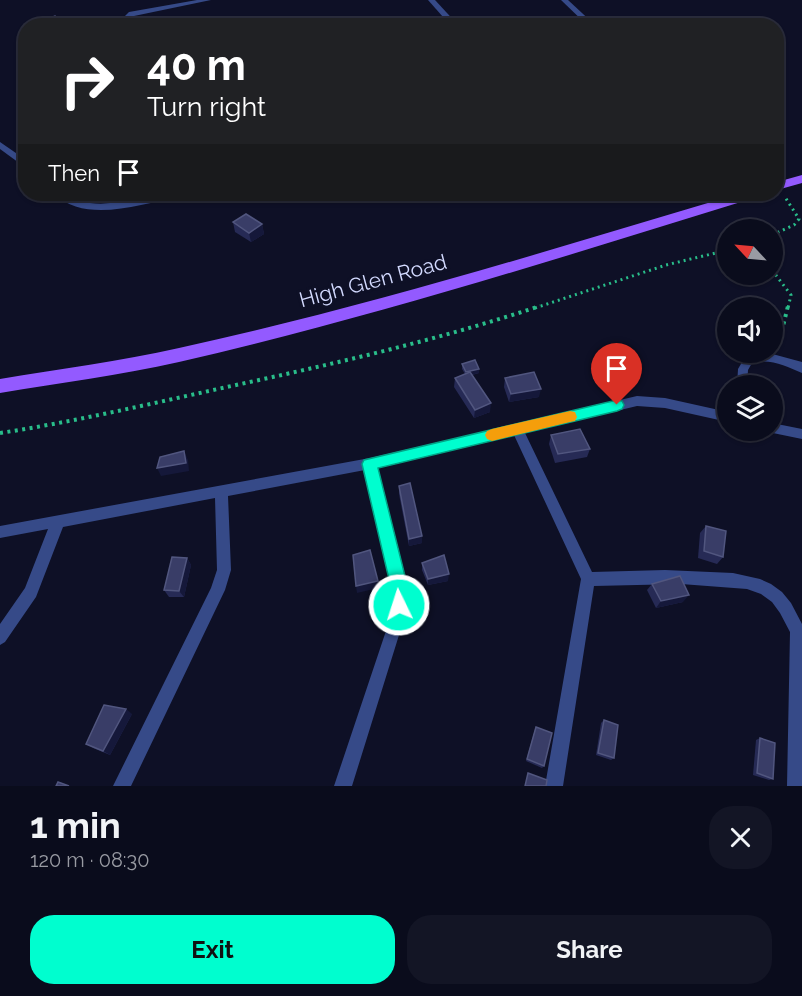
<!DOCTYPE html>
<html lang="en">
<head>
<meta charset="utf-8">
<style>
  body { margin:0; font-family:Raleway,sans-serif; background:#131525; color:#f1f3f6; height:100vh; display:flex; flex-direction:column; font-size:22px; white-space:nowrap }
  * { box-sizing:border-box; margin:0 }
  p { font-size:20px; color:#999ba3 }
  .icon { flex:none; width:33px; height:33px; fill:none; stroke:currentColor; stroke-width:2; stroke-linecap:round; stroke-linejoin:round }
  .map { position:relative; height:786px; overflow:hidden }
  .panel { display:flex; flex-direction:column; background:#0a0c1c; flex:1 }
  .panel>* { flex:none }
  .banner { position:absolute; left:18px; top:18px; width:766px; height:183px; border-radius:24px; box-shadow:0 2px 4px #0004,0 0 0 2px #2a2c3b; background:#202124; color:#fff; overflow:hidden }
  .needle { width:39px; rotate:296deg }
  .fabs { position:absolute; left:717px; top:219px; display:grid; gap:12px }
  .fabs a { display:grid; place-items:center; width:66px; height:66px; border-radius:50%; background:#0a0c1c; box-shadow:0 2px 4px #0004,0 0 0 2px #2a2c3b; font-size:30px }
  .pin { position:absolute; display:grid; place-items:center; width:51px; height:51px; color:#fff; margin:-62px -26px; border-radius:50% 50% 50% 0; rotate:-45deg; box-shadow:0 0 6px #0007 }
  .pin .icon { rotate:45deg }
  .me { position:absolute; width:66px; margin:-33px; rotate:356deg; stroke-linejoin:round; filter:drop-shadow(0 0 4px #0008) }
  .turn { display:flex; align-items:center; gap:21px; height:126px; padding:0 30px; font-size:27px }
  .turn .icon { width:78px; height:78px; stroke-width:2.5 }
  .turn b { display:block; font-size:42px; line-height:51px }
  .then { display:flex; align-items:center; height:57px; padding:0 30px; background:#0003; gap:12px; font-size:22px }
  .round { display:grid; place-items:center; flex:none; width:63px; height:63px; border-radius:24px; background:#131525 }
  .summary { display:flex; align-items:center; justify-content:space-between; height:102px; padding:0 30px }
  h1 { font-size:36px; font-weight:700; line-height:45px }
  .button { display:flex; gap:12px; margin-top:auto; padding:12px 30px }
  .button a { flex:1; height:69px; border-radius:24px; background:#00fecf; color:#111; font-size:24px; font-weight:700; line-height:69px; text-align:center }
  .button a+a { background:#131525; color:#f1f3f6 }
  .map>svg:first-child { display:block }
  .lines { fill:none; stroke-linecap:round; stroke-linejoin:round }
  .path-far1 { stroke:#29bd8a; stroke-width:3; stroke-dasharray:2 4; stroke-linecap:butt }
  .path { stroke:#29bd8a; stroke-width:4; stroke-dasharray:3 4.5; stroke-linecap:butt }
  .lane { fill:#364a88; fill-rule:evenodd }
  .street { fill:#364a88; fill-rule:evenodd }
  .primary { fill:#935aff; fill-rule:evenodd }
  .wall { fill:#262a55 }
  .shaded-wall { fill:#15183a }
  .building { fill:#393d67; stroke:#51567f; stroke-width:1.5 }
  .route { fill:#00fecf; stroke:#00a587; stroke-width:1.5 }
  .slow { fill:#f59e0b }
  .labels { text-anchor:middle; stroke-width:6; stroke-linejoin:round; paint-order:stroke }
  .street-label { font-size:21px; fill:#d3daff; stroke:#0e1026 }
</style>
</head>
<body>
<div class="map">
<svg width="802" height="786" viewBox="0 0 802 786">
  <rect width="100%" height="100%" fill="#0e1026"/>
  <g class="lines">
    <g class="path-far1">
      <polyline points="772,235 794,225 799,219 785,197"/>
      <polyline points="772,270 791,295 788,308"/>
      <polyline points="535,308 666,265 728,250"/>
    </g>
    <g class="path">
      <polyline points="778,346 788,306"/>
      <path d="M 0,433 C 79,421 158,402 236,385 C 338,363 441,339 540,306"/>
    </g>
    <path class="lane" d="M 765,352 L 802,362 L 802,373 C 786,366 770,358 752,363 L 748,370 L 747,386 L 737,386 L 738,369 L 745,357 Z"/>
    <g class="street">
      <polygon points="197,0 211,0 134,16 133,26 125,26 125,16 129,12"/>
      <polygon points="428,0 435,0 459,26 451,26"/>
      <polygon points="561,0 568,0 596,26 588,26"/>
      <polygon points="0,142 26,160 26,168 0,149"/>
      <path d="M 54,194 C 67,193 77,201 90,203 C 122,207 152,191 183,194 L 178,197 C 141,204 86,224 54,194 Z"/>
      <polygon points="637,396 665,398 728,412 728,422 665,408 637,406 525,433 592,572 665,570 733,573 760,579 771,584 782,592 791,603 802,624 802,786 787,786 790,632 780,613 772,602 761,594 747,589 681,584 594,586 563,786 545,786 581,579 514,435 377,468 407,592 404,619 352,786 334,786 390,619 393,592 365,470 228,496 231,570 225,590 131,786 113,786 211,588 217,570 215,498 63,527 36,597 5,642 0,645 0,624 25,588 48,529 0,538 0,526 370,458"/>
      <polygon points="772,423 802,429 802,439 768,432 772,430"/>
    </g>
    <g class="primary">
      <polygon points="802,175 802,183 777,190 777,182"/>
      <path d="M 738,194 L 759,194 L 757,197 C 566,256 375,317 179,362 C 120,375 60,383 0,393 L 0,379 C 60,369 120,361 179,348 C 368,307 553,249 738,194 Z"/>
    </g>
  </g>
  <g class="wall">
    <polygon points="233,222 262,224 264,234 251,242 235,232"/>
    <polygon points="462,364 479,369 479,373 472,375 490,412 474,418 454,387 455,378 465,374 462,369"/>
    <polygon points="505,378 539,397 509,402 504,387"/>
    <polygon points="551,435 590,449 587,457 555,463 549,444"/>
    <polygon points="399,486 422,543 409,546 399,494"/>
    <polygon points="706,526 723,557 717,564 698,558 700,533"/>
    <polygon points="187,558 191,565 184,597 169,597 164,590"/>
    <polygon points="422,563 448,581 428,585 422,570"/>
    <polygon points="652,584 683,602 656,608 647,590"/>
    <polygon points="132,714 110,755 93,748 86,744"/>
    <polygon points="604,720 614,758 611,760 596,755 601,723"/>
    <polygon points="536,727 544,766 542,768 526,761 535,729"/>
    <polygon points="760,738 773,779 769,780 753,775 756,740"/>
  </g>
  <g class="shaded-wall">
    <polygon points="60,21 61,25 45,26"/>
    <polygon points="262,224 264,234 251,242 249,233"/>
    <polygon points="479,369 479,373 466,376 466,372"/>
    <polygon points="541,389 539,397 509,402 511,394"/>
    <polygon points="491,403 490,412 474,418 475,410"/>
    <polygon points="184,451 188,460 189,471 161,476 157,468"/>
    <polygon points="422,536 422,543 409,546 409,539"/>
    <polygon points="187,558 191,565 184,597 179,591"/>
    <polygon points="449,574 448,581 428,585 428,579"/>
    <polygon points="378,581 378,588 357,593 356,586"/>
    <polygon points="689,595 683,602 656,608 661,601"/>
    <polygon points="126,709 132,714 110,755 103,751"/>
  </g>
  <g class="building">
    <polygon points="55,16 60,21 45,26 36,26 33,24"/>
    <polygon points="246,214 262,224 249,233 233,222"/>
    <polygon points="750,302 765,306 765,308 750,308"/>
    <polygon points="475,360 479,369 466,372 462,364"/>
    <polygon points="470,372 491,403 475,410 455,378"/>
    <polygon points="534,372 541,389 511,394 505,378"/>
    <polygon points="580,429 590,449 558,454 551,435"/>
    <polygon points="184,451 186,463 157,468 160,457"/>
    <polygon points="410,483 422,536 409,539 399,486"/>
    <polygon points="706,526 726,531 723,557 704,551"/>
    <polygon points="370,550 378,581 356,586 353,555"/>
    <polygon points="444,555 449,574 428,579 422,563"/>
    <polygon points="172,557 187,558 179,591 164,590"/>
    <polygon points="680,576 689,595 661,601 652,584"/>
    <polygon points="104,705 126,709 103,751 86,744"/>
    <polygon points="604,720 618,725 614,758 598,753"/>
    <polygon points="536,727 552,733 544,766 527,759"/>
    <polygon points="760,738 775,743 773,779 757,773"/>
    <polygon points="528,773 547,780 546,786 525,786"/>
    <polygon points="58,782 69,786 56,786"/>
  </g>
  <polygon class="route" points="617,400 622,401 624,405 622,409 617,411 378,468 409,592 405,611 399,613 393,611 390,605 392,592 362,464 364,460"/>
  <polygon class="slow" points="570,411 575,412 577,417 575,421 570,422 492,441 487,439 485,435 487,431 492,429"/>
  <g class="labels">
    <g class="street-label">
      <text transform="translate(373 281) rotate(-15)" y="7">High Glen Road</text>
    </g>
  </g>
</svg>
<div class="fabs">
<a><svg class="needle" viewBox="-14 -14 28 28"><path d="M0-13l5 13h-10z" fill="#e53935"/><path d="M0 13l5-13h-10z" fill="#999ba3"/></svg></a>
<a><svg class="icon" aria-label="sound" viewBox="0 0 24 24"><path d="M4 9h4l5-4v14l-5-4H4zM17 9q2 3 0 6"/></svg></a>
<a><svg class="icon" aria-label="layers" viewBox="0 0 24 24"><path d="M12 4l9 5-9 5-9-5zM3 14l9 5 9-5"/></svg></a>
</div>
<div class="pin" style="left:617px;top:405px;background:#d93025"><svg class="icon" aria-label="arrive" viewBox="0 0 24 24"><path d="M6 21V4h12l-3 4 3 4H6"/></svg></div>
<svg class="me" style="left:399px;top:605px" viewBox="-20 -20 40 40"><circle r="17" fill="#00fecf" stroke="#fff" stroke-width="3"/><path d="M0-11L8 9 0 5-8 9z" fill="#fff"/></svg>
<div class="banner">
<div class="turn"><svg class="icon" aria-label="right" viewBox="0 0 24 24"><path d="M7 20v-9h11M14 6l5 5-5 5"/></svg><div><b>40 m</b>Turn right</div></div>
<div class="then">Then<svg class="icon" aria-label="arrive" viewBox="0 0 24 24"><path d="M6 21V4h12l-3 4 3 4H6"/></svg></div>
</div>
</div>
<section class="panel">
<div class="summary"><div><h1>1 min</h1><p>120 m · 08:30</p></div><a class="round"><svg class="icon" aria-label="close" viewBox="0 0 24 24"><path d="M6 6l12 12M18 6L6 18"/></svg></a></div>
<div class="button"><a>Exit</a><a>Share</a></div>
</section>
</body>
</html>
